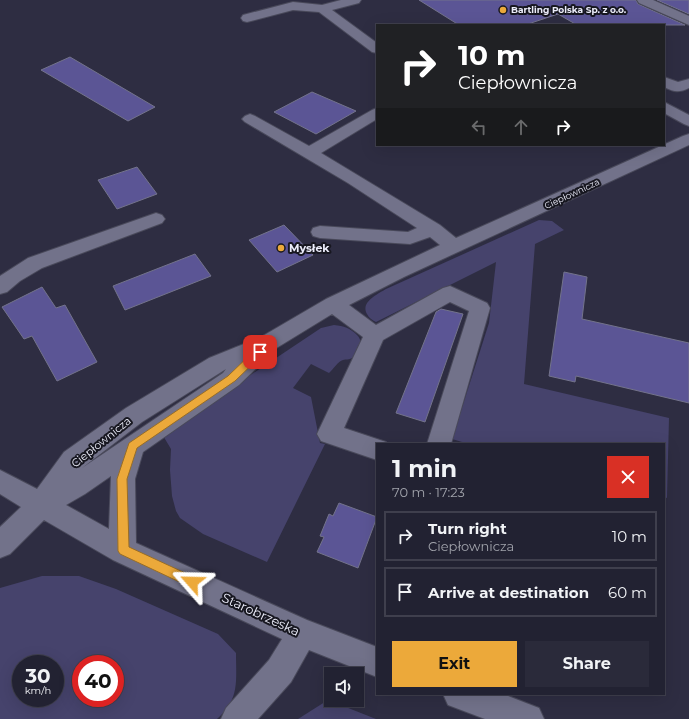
<!DOCTYPE html>
<html lang="en">
<head>
<meta charset="utf-8">
<style>
  body { margin:0; font-family:Montserrat,sans-serif; background:#2a2a3a; color:#f1f3f6; height:100vh; display:flex; flex-direction:column; font-size:15px; white-space:nowrap }
  * { box-sizing:border-box; margin:0 }
  p { font-size:13px; color:#a2a4ac }
  .icon { flex:none; width:22px; height:22px; fill:none; stroke:currentColor; stroke-width:2; stroke-linecap:round; stroke-linejoin:round }
  .map { position:relative; flex:1; overflow:hidden }
  .drawer { position:absolute; left:376px; top:443px; width:289px; height:252px; display:flex; flex-direction:column; background:#222232; border-radius:0px; box-shadow:0 4px 16px #0002,0 0 0 1px #3f3f4d }
  .drawer>* { flex:none }
  .hud { position:absolute; left:376px; top:24px; width:289px; height:122px; border-radius:0px; box-shadow:0 4px 16px #0002,0 0 0 1px #3f3f4d; background:#202124; color:#fff; overflow:hidden }
  .fabs { position:absolute; left:324px; top:667px; display:grid; gap:8px }
  .fabs a { display:grid; place-items:center; width:40px; height:40px; border-radius:0px; background:#222232; box-shadow:0 4px 16px #0002,0 0 0 1px #3f3f4d; font-size:20px }
  .speed { position:absolute; left:12px; top:655px; display:flex; gap:8px; font-size:20px; font-weight:700; text-align:center }
  .speed>* { display:grid; place-content:center; width:52px; height:52px; border-radius:50%; background:#222232; box-shadow:0 4px 16px #0002,0 0 0 1px #3f3f4d; line-height:1 }
  .speed small { font-size:10px; font-weight:400 }
  .speed .limit { border:6px solid #d22; background:#fff; color:#111 }
  .pin { position:absolute; display:grid; place-items:center; width:34px; height:34px; color:#fff; margin:-17px; border-radius:8px; box-shadow:0 2px 6px #0006 }
  .me { position:absolute; width:44px; margin:-22px; rotate:295deg; stroke-linejoin:round; filter:drop-shadow(0 0 3px #0008) }
  .turn { display:flex; align-items:center; gap:14px; height:84px; padding:0 16px; font-size:18px }
  .turn .icon { width:52px; height:52px; stroke-width:2.5 }
  .turn b { display:block; font-size:28px; line-height:34px }
  .lanes { display:flex; align-items:center; height:38px; padding:0 16px; background:#0003; justify-content:center; gap:20px; direction:ltr }
  .lanes .off { opacity:.35 }
  .round { display:grid; place-items:center; flex:none; width:42px; height:42px; border-radius:0px; background:#2a2a3a }
  .summary { display:flex; align-items:center; justify-content:space-between; height:68px; padding:0 16px }
  h1 { font-size:24px; font-weight:700; line-height:30px }
  .primary-button { display:flex; gap:8px; margin-top:auto; padding:8px 16px }
  .primary-button a { flex:1; height:46px; border-radius:0px; background:#eca93a; color:#111; font-size:16px; font-weight:700; line-height:46px; text-align:center }
  .primary-button a+a { background:#2a2a3a; color:#f1f3f6 }
  ul { padding:0; list-style:none }
  li { display:flex; align-items:center; gap:12px; height:50px; margin:0 8px 6px; padding:0 8px; border:2px solid #3f3f4d; border-radius:0px }
  li div { flex:1 }
  li b { display:block; font-size:15px }
  li em { font-style:normal }
  .map>svg:first-child { display:block }
  .green { fill:#46436c; fill-rule:evenodd }
  .building { fill:#5b5595; stroke:#73738b }
  .lines { fill:none; stroke-linecap:round; stroke-linejoin:round }
  .minor-casing { stroke:#49495a; stroke-width:2 }
  .minor { fill:#72728a; fill-rule:evenodd }
  .route { fill:#eca93a; stroke:#996e26 }
  .poi-dot { fill:#eca93a; stroke:#171720; stroke-width:1.5 }
  .labels { text-anchor:middle; stroke-width:4; stroke-linejoin:round; paint-order:stroke }
  .far-poi-label { font-size:9px; font-weight:bold; fill:#ecedfa; stroke:#171720; text-anchor:start }
  .far-street-label { font-size:9px; fill:#ecedfa; stroke:#171720 }
  .poi-label { font-size:11px; font-weight:bold; fill:#ecedfa; stroke:#171720; text-anchor:start }
  .street-label { font-size:11px; fill:#ecedfa; stroke:#171720 }
  .near-street-label { font-size:13px; fill:#ecedfa; stroke:#171720 }
</style>
</head>
<body>
<div class="map">
<svg width="689" height="719" viewBox="0 0 689 719">
  <rect width="100%" height="100%" fill="#2e2d42"/>
  <g class="green">
    <path d="M 539,220 L 552,221 L 564,230 L 535,244 L 524,384 L 669,418 L 667,498 L 664,497 L 664,444 L 469,444 L 452,439 L 489,323 L 496,262 L 376,322 C 372,320 369,318 367,314 C 360,302 378,294 386,289 Z"/>
    <path d="M 334,325 C 344,326 350,328 357,335 C 364,342 361,354 352,358 C 349,360 346,359 343,360 C 338,361 333,370 329,373 L 311,364 L 293,388 L 311,397 L 320,443 L 325,444 L 267,562 L 203,534 L 180,518 L 176,511 L 172,496 L 170,470 L 171,449 L 162,434 L 321,328 Z"/>
    <path d="M 42,576 L 79,576 L 116,589 L 218,634 L 236,653 C 236,681 240,699 217,719 L 0,719 L 0,588 ZM 21,664 L 55,664 L 55,698 L 21,698 ZM 81,664 L 115,664 L 115,698 L 81,698 Z"/>
    <polygon points="328,700 376,719 298,719"/>
  </g>
  <g class="building">
    <polygon points="419,0 636,0 638,4 685,25 577,25 558,14 525,25 459,25"/>
    <polygon points="657,0 689,0 689,14"/>
    <polygon points="70,57 155,107 128,121 41,70"/>
    <polygon points="312,92 356,111 316,134 274,112"/>
    <polygon points="137,167 157,194 117,209 98,180"/>
    <polygon points="284,225 313,255 277,272 249,240"/>
    <polygon points="195,254 211,276 125,310 113,286"/>
    <polygon points="564,272 587,277 582,319 689,343 689,403 576,376 575,382 549,376"/>
    <polygon points="42,287 56,308 65,305 97,362 57,381 32,336 24,339 2,307"/>
    <polygon points="441,309 463,314 425,422 396,413 436,312"/>
    <polygon points="339,503 377,517 358,568 317,552 324,537 320,536 329,514 333,516"/>
  </g>
  <g class="lines">
    <defs>
      <g id="minor">
        <polygon points="341,0 361,0 359,3 332,10 377,43 377,53 372,52 319,12 293,10 247,22 243,21 241,18 243,15 293,2 322,5"/>
        <polygon points="637,0 653,0 689,16 689,25 639,3"/>
        <path d="M 664,77 L 678,82 L 689,79 L 689,88 C 679,93 674,92 664,87 Z"/>
        <polygon points="664,102 689,115 689,126 684,124 664,113"/>
        <path d="M 377,108 L 377,119 L 321,153 L 440,225 L 456,238 L 683,136 L 689,134 L 689,145 L 404,277 L 349,305 L 376,325 L 443,288 L 450,286 L 487,303 L 490,308 L 451,444 L 427,444 L 469,311 L 450,302 L 383,340 L 344,428 L 386,442 L 387,444 L 377,444 L 377,460 L 321,441 L 317,434 L 363,337 L 332,314 L 270,352 L 267,358 L 239,385 L 143,452 L 135,479 L 136,543 L 307,620 L 377,647 L 377,677 L 309,650 L 291,682 L 258,719 L 221,719 L 226,708 L 269,660 L 282,639 L 113,560 L 44,520 L 10,554 L 0,558 L 0,527 L 21,507 L 0,494 L 0,470 L 37,489 L 64,452 L 126,408 L 209,358 L 261,337 L 326,299 L 440,245 L 430,237 L 410,244 L 320,238 L 313,236 L 311,232 L 313,228 L 320,226 L 408,232 L 417,228 L 348,183 L 245,122 L 242,119 L 245,116 L 250,114 L 255,116 L 309,146 L 372,110 ZM 226,369 L 223,373 L 82,468 L 142,422 ZM 111,476 L 109,529 L 66,505 L 85,494 Z"/>
        <polygon points="156,213 162,215 165,219 162,223 42,268 20,281 7,292 0,294 0,276 28,258"/>
        <polygon points="443,694 503,694 539,708 544,719 485,719 448,705"/>
      </g>
    </defs>
    <use href="#minor" class="minor-casing"/>
    <use href="#minor" class="minor"/>
  </g>
  <polygon class="route" points="260,348 263,349 264,352 263,354 235,381 137,448 127,479 129,547 196,578 198,582 196,586 192,588 188,586 120,554 118,551 117,479 129,443 228,376 256,349"/>
  <g class="poi-dot">
    <circle cx="503" cy="10" r="4"/>
    <circle cx="281" cy="248" r="4"/>
  </g>
  <g class="labels">
    <g class="far-poi-label">
      <text x="511" y="13">Bartling Polska Sp. z o.o.</text>
    </g>
    <g class="far-street-label">
      <text transform="translate(572 194) rotate(-25)" y="3">Ciepłownicza</text>
    </g>
    <g class="poi-label">
      <text x="289" y="252">Mysłek</text>
    </g>
    <g class="street-label">
      <text transform="translate(101 442) rotate(-39)" y="4">Ciepłownicza</text>
    </g>
    <g class="near-street-label">
      <text transform="translate(261 614) rotate(25)" y="5">Starobrzeska</text>
    </g>
  </g>
</svg>
<div class="fabs">
<a><svg class="icon" aria-label="sound" viewBox="0 0 24 24"><path d="M4 9h4l5-4v14l-5-4H4zM17 9q2 3 0 6"/></svg></a>
</div>
<div class="speed"><div>30<small>km/h</small></div><div class="limit">40</div></div>
<div class="pin" style="left:260px;top:352px;background:#d93025"><svg class="icon" aria-label="arrive" viewBox="0 0 24 24"><path d="M6 21V4h12l-3 4 3 4H6"/></svg></div>
<svg class="me" style="left:192px;top:582px" viewBox="-20 -20 40 40"><path d="M0-17L14 15 0 8-14 15z" fill="#eca93a" stroke="#fff" stroke-width="4"/></svg>
<div class="hud">
<div class="turn"><svg class="icon" aria-label="right" viewBox="0 0 24 24"><path d="M7 20v-9h11M14 6l5 5-5 5"/></svg><div><b>10 m</b>Ciepłownicza</div></div>
<div class="lanes"><svg class="icon off" aria-label="left" viewBox="0 0 24 24"><path d="M17 20v-9H6M10 6l-5 5 5 5"/></svg><svg class="icon off" aria-label="ahead" viewBox="0 0 24 24"><path d="M12 20V5M6 11l6-6 6 6"/></svg><svg class="icon" aria-label="right" viewBox="0 0 24 24"><path d="M7 20v-9h11M14 6l5 5-5 5"/></svg></div>
</div>
<section class="drawer">
<div class="summary"><div><h1>1 min</h1><p>70 m · 17:23</p></div><a class="round" style="background:#d93025;color:#fff"><svg class="icon" aria-label="close" viewBox="0 0 24 24"><path d="M6 6l12 12M18 6L6 18"/></svg></a></div>
<ul>
<li><svg class="icon" aria-label="right" viewBox="0 0 24 24"><path d="M7 20v-9h11M14 6l5 5-5 5"/></svg><div><b>Turn right</b><p>Ciepłownicza</p></div><em>10 m</em></li>
<li><svg class="icon" aria-label="arrive" viewBox="0 0 24 24"><path d="M6 21V4h12l-3 4 3 4H6"/></svg><div><b>Arrive at destination</b></div><em>60 m</em></li>
</ul>
<div class="primary-button"><a>Exit</a><a>Share</a></div>
</section>
</div>
</body>
</html>
